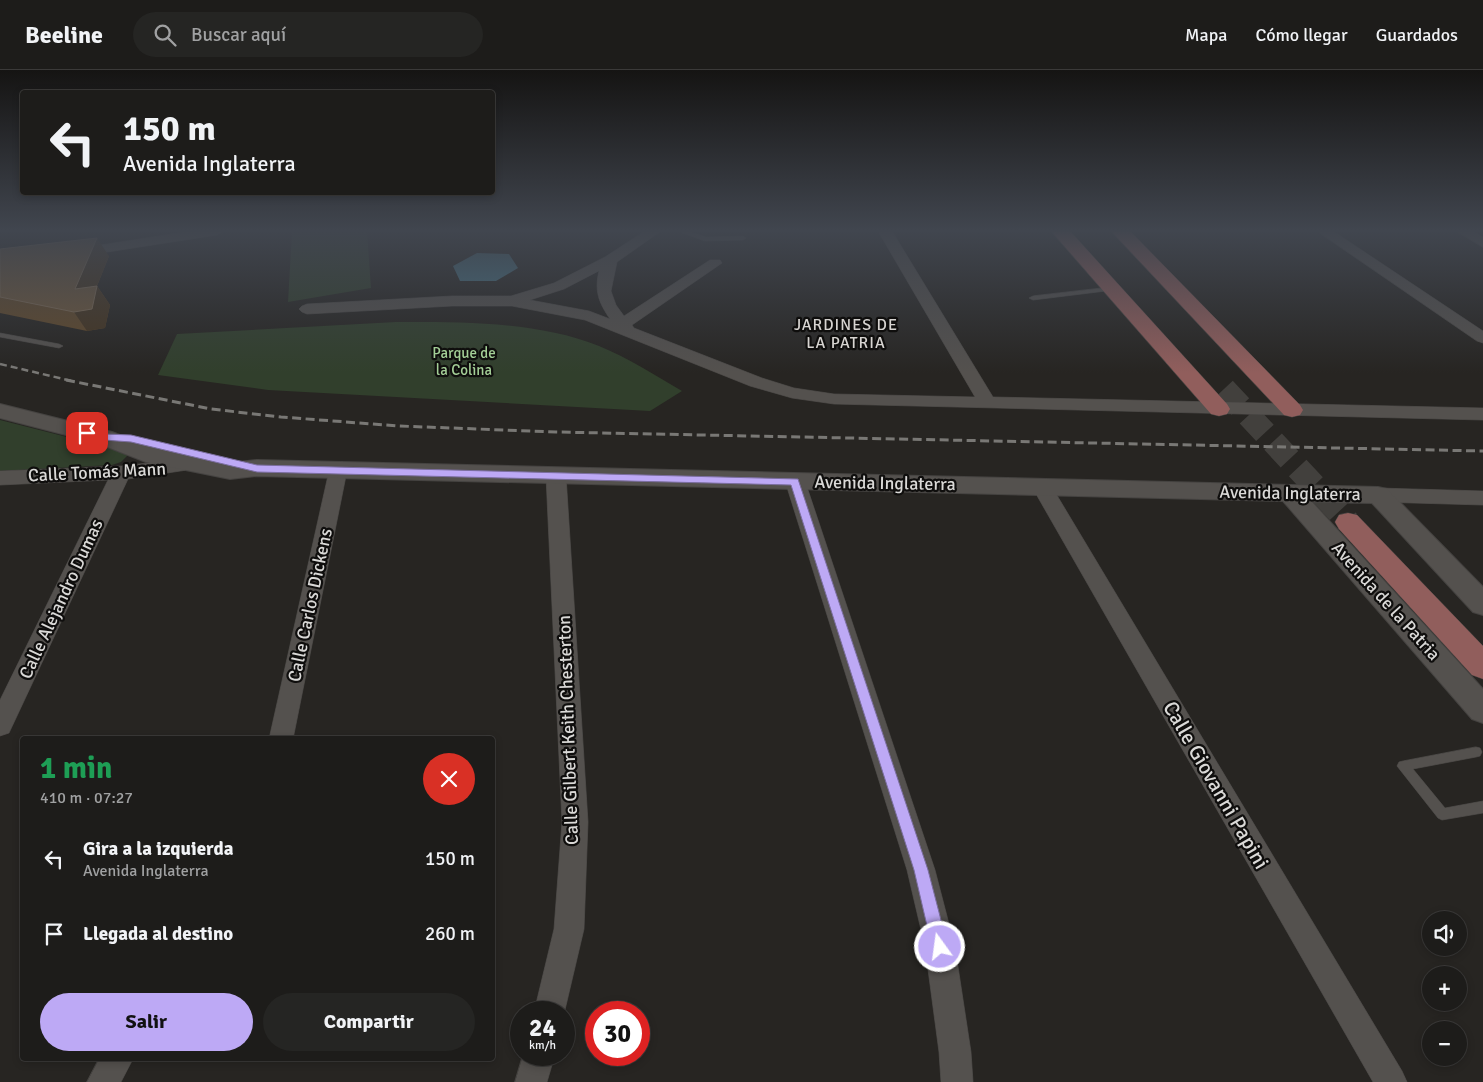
<!DOCTYPE html>
<html lang="es">
<head>
<meta charset="utf-8">
<style>
  body { margin:0; font-family:Signika,sans-serif; background:#252523; color:#f1f3f6; height:100vh; display:flex; flex-direction:column; font-size:19px; white-space:nowrap }
  * { box-sizing:border-box; margin:0 }
  p { font-size:16px; color:#a0a1a2 }
  .icon { flex:none; width:28px; height:28px; fill:none; stroke:currentColor; stroke-width:2; stroke-linecap:round; stroke-linejoin:round }
  .map { position:relative; flex:1; overflow:hidden }
  .drawer { position:absolute; left:20px; top:666px; width:475px; height:325px; display:flex; flex-direction:column; background:#1d1c1a; border-radius:5px; box-shadow:0 2px 8px #0003,0 0 0 1px #3b3a39 }
  .drawer>* { flex:none }
  .banner { position:absolute; left:20px; top:20px; width:475px; height:105px; border-radius:5px; box-shadow:0 2px 8px #0003,0 0 0 1px #3b3a39; background:#1d1c1a; color:#f1f3f6; overflow:hidden }
  .controls { position:absolute; left:1422px; top:841px; display:grid; gap:10px }
  .controls a { display:grid; place-items:center; width:45px; height:45px; border-radius:50%; background:#1d1c1a; box-shadow:0 2px 8px #0003,0 0 0 1px #3b3a39; font-size:25px }
  .speed { position:absolute; left:510px; top:931px; display:flex; gap:10px; font-size:25px; font-weight:700; text-align:center }
  .speed>* { display:grid; place-content:center; width:65px; height:65px; border-radius:50%; background:#1d1c1a; box-shadow:0 2px 8px #0003,0 0 0 1px #3b3a39; line-height:1 }
  .speed small { font-size:12px; font-weight:400 }
  .speed .limit { border:8px solid #d22; background:#fff; color:#111 }
  .pin { position:absolute; display:grid; place-items:center; width:42px; height:42px; color:#fff; margin:-21px; border-radius:10px; box-shadow:0 2px 8px #0006 }
  .me { position:absolute; width:55px; margin:-28px; rotate:346deg; stroke-linejoin:round; filter:drop-shadow(0 0 4px #0008) }
  .turn { display:flex; align-items:center; gap:18px; height:105px; padding:0 20px; font-size:22px }
  .turn .icon { width:65px; height:65px; stroke-width:2.5 }
  .turn b { display:block; font-size:35px; line-height:42px }
  .round { display:grid; place-items:center; flex:none; width:52px; height:52px; border-radius:26px; background:#252523 }
  .overview { display:flex; align-items:center; justify-content:space-between; height:85px; padding:0 20px }
  h1 { font-size:30px; font-weight:700; line-height:38px; color:#1e9e55 }
  .primary-button { display:flex; gap:10px; margin-top:auto; padding:10px 20px }
  .primary-button a { flex:1; height:58px; border-radius:30px; background:#bda9f5; color:#111; font-size:20px; font-weight:700; line-height:58px; text-align:center }
  .primary-button a+a { background:#252523; color:#f1f3f6 }
  ul { padding:0; list-style:none }
  li { display:flex; align-items:center; gap:15px; height:75px; padding:0 20px }
  li div { flex:1 }
  li b { display:block; font-size:19px }
  li em { font-style:normal }
  header { display:flex; align-items:center; gap:30px; box-sizing:border-box; height:70px; padding:0 25px; background:#1d1c1a; border-bottom:1px solid #3b3a39 }
  header strong { font-size:24px }
  nav { display:flex; gap:28px; margin-inline-start:auto; font-size:18px }
  .search { width:350px; height:45px; background:#252523; display:flex; align-items:center; gap:12px; box-sizing:border-box; padding:0 18px; border-radius:28px; color:#a0a1a2; font-size:19px }
  .map>svg:first-child { display:block }
  .green { fill:#313f2c }
  .water { fill:#48778a }
  .lines { fill:none; stroke-linecap:round; stroke-linejoin:round }
  .primary-tunnel { stroke:#42403d; stroke-width:24; stroke-dasharray:24 12; stroke-linecap:butt }
  .service-casing { stroke:#454341; stroke-width:1 }
  .minor-casing { stroke:#454341; stroke-width:1 }
  .tertiary-casing { stroke:#454341; stroke-width:2 }
  .primary-casing { stroke:#454341; stroke-width:1 }
  .service { fill:#54514e; fill-rule:evenodd }
  .minor { fill:#54514e; fill-rule:evenodd }
  .tertiary { fill:#54514e; fill-rule:evenodd }
  .primary { fill:#915e5c; fill-rule:evenodd }
  .rail-far1 { stroke:#797875; stroke-width:2.5; stroke-dasharray:7 4; stroke-linecap:butt }
  .rail { stroke:#797875; stroke-width:3; stroke-dasharray:9 4.5; stroke-linecap:butt }
  .wall { fill:#61492b }
  .shaded-wall { fill:#443420 }
  .building { fill:#6e583d; stroke:#7f6c56 }
  .route { fill:#bda9f5; stroke:#7b6e9f }
  .labels { text-anchor:middle; stroke-width:4.5; stroke-linejoin:round; paint-order:stroke }
  .far-park-label { font-size:15px; fill:#a4cf97; stroke:#0f0e0d }
  .far-neighbourhood-label { font-size:16px; letter-spacing:1px; fill:#d7d4d1; stroke:#0f0e0d }
  .street-label { font-size:18px; fill:#dad9d7; stroke:#0f0e0d }
  .near-street-label { font-size:21px; fill:#dad9d7; stroke:#0f0e0d }
</style>
</head>
<body>
<header>
<strong>Beeline</strong>
<div class="search"><svg class="icon" aria-label="search" viewBox="0 0 24 24"><circle cx="10" cy="10" r="6"/><path d="M15 15l6 6"/></svg>Buscar aquí</div>
<nav><a>Mapa</a><a>Cómo llegar</a><a>Guardados</a></nav>
</header>
<div class="map">
<svg width="1483" height="1012" viewBox="0 0 1483 1012">
  <rect width="100%" height="100%" fill="#272522"/>
  <g class="green">
    <polygon points="367,161 371,218 288,232 292,162"/>
    <path d="M 396,252 C 462,252 537,251 599,276 C 628,288 655,305 682,321 L 650,341 L 268,320 L 158,305 L 177,264 Z"/>
    <polygon points="0,350 126,382 127,386 121,392 112,395 0,401"/>
  </g>
  <polygon class="water" points="477,183 509,184 518,198 496,211 460,211 453,196"/>
  <g class="lines">
    <polyline class="primary-tunnel" points="1224,319 1348,452"/>
    <defs>
      <g id="service">
        <polygon points="678,161 687,161 706,167 743,166 746,168 743,170 705,171"/>
        <polygon points="1112,217 1114,218 1114,220 1033,230 1029,228 1033,226"/>
        <polygon points="0,263 59,274 63,276 59,278 0,267"/>
        <polygon points="1476,677 1480,678 1482,682 1480,686 1476,687 1413,699 1445,738 1483,731 1483,743 1442,750 1438,748 1397,696 1399,692 1403,691"/>
      </g>
      <g id="minor">
        <polygon points="191,161 224,161 217,165 75,187 70,186 68,183 70,180 75,179"/>
        <path d="M 645,161 L 661,161 L 617,192 L 611,221 L 616,235 L 624,246 L 710,190 L 720,190 L 722,193 L 632,255 L 634,258 L 762,308 L 794,318 L 834,324 L 975,327 L 878,161 L 892,161 L 993,327 L 1483,338 L 1483,350 L 834,334 L 792,328 L 750,316 L 585,250 L 512,236 L 452,236 L 307,244 L 302,242 L 299,239 L 302,236 L 307,234 L 452,226 L 511,226 L 554,213 L 605,187 ZM 599,201 C 594,221 599,233 610,249 L 589,241 L 530,230 L 564,219 Z"/>
        <polygon points="1317,161 1333,161 1483,261 1483,273 1477,271"/>
        <polygon points="1456,161 1473,161 1483,167 1483,177"/>
        <polygon points="193,388 200,390 202,394 200,398 128,409 9,663 0,666 0,630 108,410 0,415 0,401 121,396"/>
        <polygon points="338,395 345,396 347,401 293,669 269,669 329,401 331,396"/>
        <polygon points="556,399 563,401 566,406 588,752 584,859 564,944 534,942 554,859 562,752 546,406 549,401"/>
        <polygon points="795,404 802,406 805,411 935,800 955,877 971,982 973,1012 941,1012 939,982 925,877 907,800 785,411 788,406"/>
        <polygon points="1042,410 1049,412 1402,1001 1407,1012 1373,1012 1032,417 1035,412"/>
        <polygon points="1378,418 1483,421 1483,435 1378,432 1371,430 1368,425 1371,420"/>
        <polygon points="523,985 555,985 547,1012 515,1012"/>
        <polygon points="99,989 133,989 121,1012 87,1012"/>
      </g>
      <polygon id="tertiary" points="0,334 112,362 151,377 230,393 257,390 1378,417 1387,419 1483,517 1483,545 1473,542 1372,433 1312,432 1483,619 1483,653 1472,649 1283,431 257,406 230,409 146,392 97,373 0,348"/>
      <g id="primary">
        <polygon points="1051,161 1070,161 1227,334 1230,339 1227,344 1219,346 1211,344"/>
        <polygon points="1111,161 1130,161 1300,335 1303,340 1300,345 1292,347 1284,345"/>
        <polygon points="1348,443 1357,445 1483,576 1483,609 1472,605 1339,459 1335,452 1339,445"/>
      </g>
    </defs>
    <use href="#service" class="service-casing"/>
    <use href="#minor" class="minor-casing"/>
    <use href="#tertiary" class="tertiary-casing"/>
    <use href="#primary" class="primary-casing"/>
    <use href="#service" class="service"/>
    <use href="#minor" class="minor"/>
    <use href="#tertiary" class="tertiary"/>
    <use href="#primary" class="primary"/>
    <polyline class="rail-far1" points="0,294 72,311"/>
    <polyline class="rail" points="66,310 211,339 281,347 399,356 556,362 1483,381"/>
  </g>
  <polygon class="wall" points="0,179 109,186 97,216 110,235 105,258 87,261 0,243"/>
  <g class="shaded-wall">
    <polygon points="97,168 109,186 88,238 75,219"/>
    <polygon points="97,216 110,235 105,258 87,261 74,242"/>
  </g>
  <polygon class="building" points="97,168 75,219 97,216 92,239 74,242 0,227 0,179"/>
  <linearGradient id="sky" x2="0" y2="1"><stop stop-color="#151413"/><stop offset="0.53" stop-color="#41464f"/><stop offset="1" stop-color="#41464f" stop-opacity="0"/></linearGradient>
  <rect width="1483" height="303" fill="url(#sky)"/>
  <polygon class="route" points="87,359 104,364 131,365 257,395 798,409 928,800 948,877 946,883 940,885 935,883 932,877 914,800 791,415 257,402 131,372 104,370 83,365 82,363"/>
  <g class="labels">
    <g class="far-park-label">
      <text x="464" y="288">Parque de<tspan x="464" dy="17">la Colina</tspan></text>
    </g>
    <g class="far-neighbourhood-label">
      <text x="846" y="260">JARDINES DE<tspan x="846" dy="18">LA PATRIA</tspan></text>
    </g>
    <g class="street-label">
      <text transform="translate(97 402) rotate(-3)" y="6">Calle Tomás Mann</text>
      <text transform="translate(885 413) rotate(1)" y="6">Avenida Inglaterra</text>
      <text transform="translate(1290 423) rotate(1)" y="6">Avenida Inglaterra</text>
      <text transform="translate(61 529) rotate(-65)" y="6">Calle Alejandro Dumas</text>
      <text transform="translate(1386 531) rotate(48)" y="6">Avenida de la Patria</text>
      <text transform="translate(310 535) rotate(-78)" y="6">Calle Carlos Dickens</text>
      <text transform="translate(568 660) rotate(-92)" y="6">Calle Gilbert Keith Chesterton</text>
    </g>
    <g class="near-street-label">
      <text transform="translate(1216 715) rotate(60)" y="7">Calle Giovanni Papini</text>
    </g>
  </g>
</svg>
<div class="controls">
<a><svg class="icon" aria-label="sound" viewBox="0 0 24 24"><path d="M4 9h4l5-4v14l-5-4H4zM17 9q2 3 0 6"/></svg></a>
<a>+</a>
<a>−</a>
</div>
<div class="speed"><div>24<small>km/h</small></div><div class="limit">30</div></div>
<div class="pin" style="left:87px;top:363px;background:#d93025"><svg class="icon" aria-label="arrive" viewBox="0 0 24 24"><path d="M6 21V4h12l-3 4 3 4H6"/></svg></div>
<svg class="me" style="left:940px;top:877px" viewBox="-20 -20 40 40"><circle r="17" fill="#bda9f5" stroke="#fff" stroke-width="3"/><path d="M0-11L8 9 0 5-8 9z" fill="#fff"/></svg>
<div class="banner">
<div class="turn"><svg class="icon" aria-label="left" viewBox="0 0 24 24"><path d="M17 20v-9H6M10 6l-5 5 5 5"/></svg><div><b>150 m</b>Avenida Inglaterra</div></div>
</div>
<section class="drawer">
<div class="overview"><div><h1>1 min</h1><p>410 m · 07:27</p></div><a class="round" style="background:#d93025;color:#fff"><svg class="icon" aria-label="close" viewBox="0 0 24 24"><path d="M6 6l12 12M18 6L6 18"/></svg></a></div>
<ul>
<li><svg class="icon" aria-label="left" viewBox="0 0 24 24"><path d="M17 20v-9H6M10 6l-5 5 5 5"/></svg><div><b>Gira a la izquierda</b><p>Avenida Inglaterra</p></div><em>150 m</em></li>
<li><svg class="icon" aria-label="arrive" viewBox="0 0 24 24"><path d="M6 21V4h12l-3 4 3 4H6"/></svg><div><b>Llegada al destino</b></div><em>260 m</em></li>
</ul>
<div class="primary-button"><a>Salir</a><a>Compartir</a></div>
</section>
</div>
</body>
</html>
